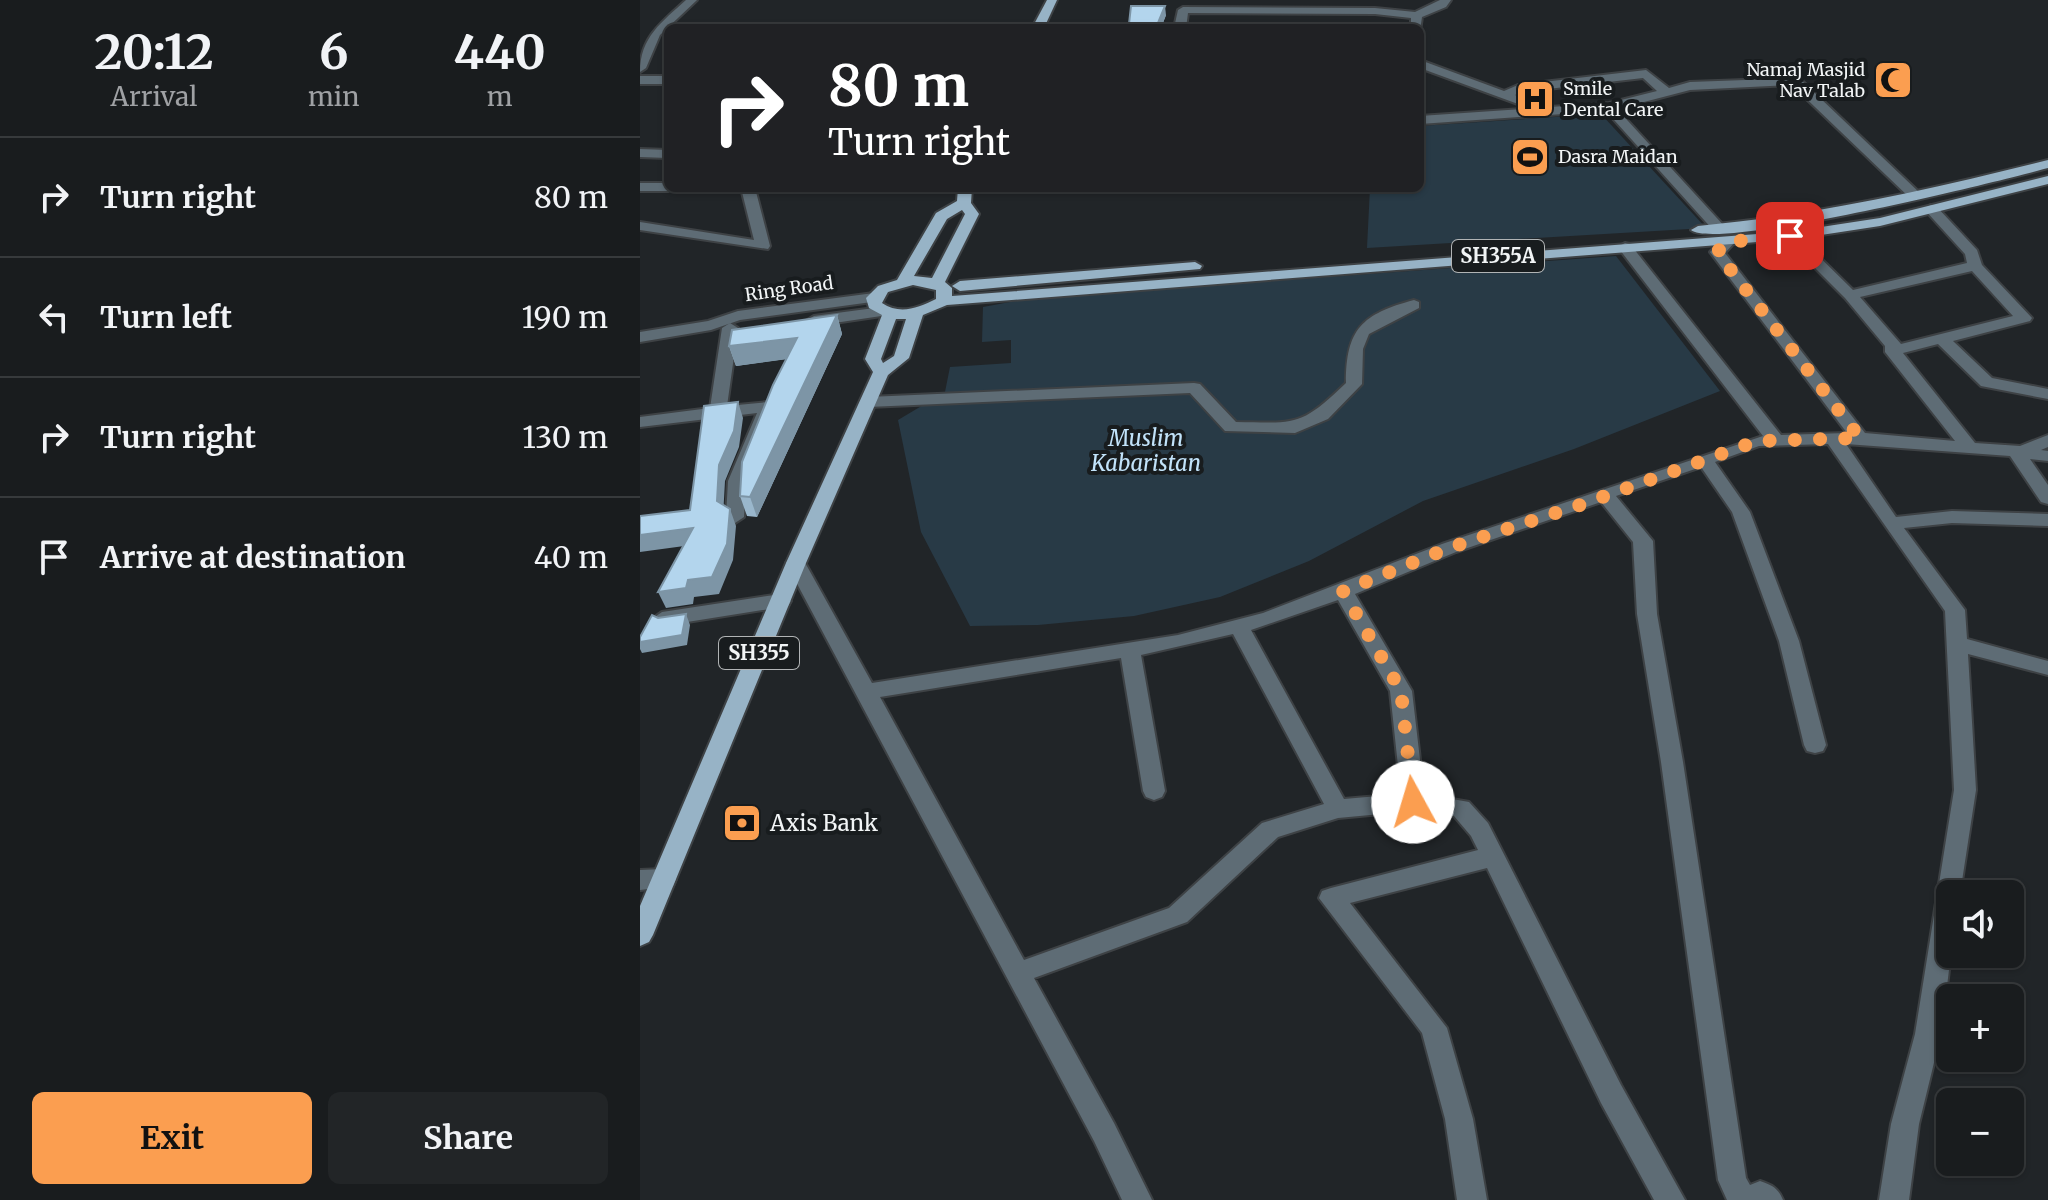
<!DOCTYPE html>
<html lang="en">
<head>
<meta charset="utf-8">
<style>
  body { margin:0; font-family:Merriweather,serif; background:#222527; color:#f1f3f6; height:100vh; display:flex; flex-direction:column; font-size:30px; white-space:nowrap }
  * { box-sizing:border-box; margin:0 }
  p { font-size:26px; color:#9fa1a4 }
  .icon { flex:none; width:44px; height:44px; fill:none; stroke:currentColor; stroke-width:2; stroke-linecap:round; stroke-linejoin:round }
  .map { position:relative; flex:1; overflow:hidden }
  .sheet { display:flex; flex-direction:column; background:#191c1e; width:640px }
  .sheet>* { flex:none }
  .guide { position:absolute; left:24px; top:24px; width:760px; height:168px; border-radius:12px; box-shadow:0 2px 6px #0004,0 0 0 2px #373a3c; background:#202124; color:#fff; overflow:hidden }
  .controls { position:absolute; left:1296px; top:880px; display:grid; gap:16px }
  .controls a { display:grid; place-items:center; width:88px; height:88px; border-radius:12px; background:#191c1e; box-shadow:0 2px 6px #0004,0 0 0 2px #373a3c; font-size:40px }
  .pin { position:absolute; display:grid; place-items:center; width:68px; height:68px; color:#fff; margin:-34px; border-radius:16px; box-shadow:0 4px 12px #0006 }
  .me { position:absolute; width:88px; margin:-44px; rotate:354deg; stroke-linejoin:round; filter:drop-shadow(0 0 6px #0008) }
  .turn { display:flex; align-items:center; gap:28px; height:168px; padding:0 32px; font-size:36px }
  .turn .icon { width:104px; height:104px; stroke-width:2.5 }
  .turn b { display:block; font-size:56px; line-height:68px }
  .eta { display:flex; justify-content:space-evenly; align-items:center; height:136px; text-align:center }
  .eta b { font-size:48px; font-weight:700; line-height:56px }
  .button { display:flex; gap:16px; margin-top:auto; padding:16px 32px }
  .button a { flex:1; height:92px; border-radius:12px; background:#fb9e50; color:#111; font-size:32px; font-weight:700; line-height:92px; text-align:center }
  .button a+a { background:#222527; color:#f1f3f6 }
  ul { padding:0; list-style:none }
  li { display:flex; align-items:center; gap:24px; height:120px; padding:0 32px; border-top:2px solid #373a3c }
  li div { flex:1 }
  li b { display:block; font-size:30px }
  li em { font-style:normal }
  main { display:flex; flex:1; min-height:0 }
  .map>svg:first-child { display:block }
  .green { fill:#283a46 }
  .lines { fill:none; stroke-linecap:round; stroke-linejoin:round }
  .minor-casing { stroke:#3e4245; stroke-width:4 }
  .tertiary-casing { stroke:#3e4245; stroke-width:4 }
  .primary-casing { stroke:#3e4245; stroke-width:4 }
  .minor { fill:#5e6c75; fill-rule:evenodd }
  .tertiary { fill:#5e6c75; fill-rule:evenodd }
  .primary { fill:#97b3c6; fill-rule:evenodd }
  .wall { fill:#9ab7cc }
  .shaded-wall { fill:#7d95a6 }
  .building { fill:#b3d5ed; stroke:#7d95a6; stroke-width:2 }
  .route { stroke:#fb9e50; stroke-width:14; stroke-dasharray:0 25.2 }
  .labels { text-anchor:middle; stroke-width:8; stroke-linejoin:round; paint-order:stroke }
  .far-poi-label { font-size:18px; fill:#f2f5f6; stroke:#181c1e; text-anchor:start }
  .far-street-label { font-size:18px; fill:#f2f5f6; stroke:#181c1e }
  .shield { fill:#181c1e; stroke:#b1b4b5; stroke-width:2 }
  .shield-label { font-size:20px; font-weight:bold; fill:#f2f5f6 }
  .park-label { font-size:22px; font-style:italic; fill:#c2e3fa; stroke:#181c1e }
  .poi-label { font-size:22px; fill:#f2f5f6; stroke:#181c1e; text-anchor:start }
</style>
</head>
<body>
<main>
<section class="sheet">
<div class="eta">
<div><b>20:12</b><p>Arrival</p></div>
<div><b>6</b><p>min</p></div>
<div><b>440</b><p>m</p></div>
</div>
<ul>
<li><svg class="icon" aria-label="right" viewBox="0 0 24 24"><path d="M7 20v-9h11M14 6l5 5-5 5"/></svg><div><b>Turn right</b></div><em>80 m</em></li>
<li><svg class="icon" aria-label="left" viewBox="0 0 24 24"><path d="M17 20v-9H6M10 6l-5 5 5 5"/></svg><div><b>Turn left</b></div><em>190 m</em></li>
<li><svg class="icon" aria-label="right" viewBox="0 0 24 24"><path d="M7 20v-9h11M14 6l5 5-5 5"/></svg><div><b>Turn right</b></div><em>130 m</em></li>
<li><svg class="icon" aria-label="arrive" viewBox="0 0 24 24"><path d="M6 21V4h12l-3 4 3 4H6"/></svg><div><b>Arrive at destination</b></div><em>40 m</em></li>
</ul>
<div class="button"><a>Exit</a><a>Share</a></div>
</section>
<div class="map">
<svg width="1408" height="1200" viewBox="0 0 1408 1200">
  <rect width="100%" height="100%" fill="#212528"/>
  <g class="green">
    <polygon points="961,114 1066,228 727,248 730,188 780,188 780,126"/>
    <polygon points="976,256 1080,391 934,449 783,501 669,561 580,597 494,616 398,625 330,626 281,532 258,420 305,392 310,367 371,363 371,340 342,342 343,307 386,299"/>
  </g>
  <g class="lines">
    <defs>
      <g id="minor">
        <path d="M 46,0 L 57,0 L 20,35 L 6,68 L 0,72 C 0,37 22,22 46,0 Z"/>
        <polygon points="800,0 811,0 806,7 782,17 780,31 780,28 771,28 771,18 735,14 548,13 546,28 534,28 538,10 543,7 735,8 775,12"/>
        <polygon points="780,60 864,91 878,85 1006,70 1029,88 1050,82 1159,78 1282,195 1270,198 1152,85 1050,90 977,109 1086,228 1084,231 1074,231 966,111 780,124 780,116 969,103 1017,91 1003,78 881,92 875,95 884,100 878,104 780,68"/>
        <rect x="0" y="76" width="28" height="8"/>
        <polygon points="0,149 28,150 28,158 0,157"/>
        <polygon points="0,183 28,183 28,188 34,188 28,191 0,191"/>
        <polygon points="101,188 115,188 130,246 128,249 0,230 0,222 114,240"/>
        <path d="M 1291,205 L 1296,206 L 1337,250 L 1342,265 L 1392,318 L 1390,321 L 1313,341 L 1352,378 L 1408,389 L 1408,399 L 1341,386 L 1298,344 L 1263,353 L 1335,443 L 1380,446 L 1408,435 L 1408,447 L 1401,450 L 1408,451 L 1408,461 L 1390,459 L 1408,485 L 1408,504 L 1401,502 L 1370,456 L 1206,444 L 1256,517 L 1312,511 L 1408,514 L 1408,526 L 1312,523 L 1264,528 L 1325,610 L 1327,639 L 1408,661 L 1408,675 L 1328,654 L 1336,790 L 1320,894 L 1310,894 L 1311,954 L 1301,1034 L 1279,1124 L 1269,1200 L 1239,1200 L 1251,1124 L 1275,1034 L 1314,790 L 1305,611 L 1188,444 L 1119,446 L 1075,462 L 1110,512 L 1159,641 L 1186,745 L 1183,751 L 1175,753 L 1167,751 L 1164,745 L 1139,641 L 1092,512 L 1061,467 L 976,496 L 1013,541 L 1017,614 L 1043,762 L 1106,1178 L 1110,1185 L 1120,1181 C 1132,1185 1138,1188 1143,1200 L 1087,1200 L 1078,1180 L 1021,762 L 997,614 L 993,542 L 961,502 L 816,552 L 715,594 L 772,691 L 784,794 L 829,802 L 848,823 L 981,1085 L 1045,1200 L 1014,1200 L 961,1103 L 847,868 L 710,903 L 807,1028 L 833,1119 L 847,1200 L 817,1200 L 805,1119 L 782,1033 L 679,898 L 682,891 L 691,888 L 838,850 L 831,836 L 814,816 L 773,811 L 698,818 L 638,837 L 547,922 L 394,978 L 474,1123 L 512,1200 L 482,1200 L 454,1141 L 146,563 L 149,559 L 163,559 L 232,683 L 538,635 L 623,613 L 802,544 L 1123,436 L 980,250 L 978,247 L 985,243 L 990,244 L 1141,435 L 1207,433 L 1070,252 L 1083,239 L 1093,239 L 1095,242 L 1085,253 L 1225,433 L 1315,441 L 1245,352 L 1245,346 L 1205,298 L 1143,236 L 1150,232 L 1155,233 L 1213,290 L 1327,263 L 1325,254 L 1284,209 ZM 1332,271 L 1373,316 L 1261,344 L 1220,297 ZM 698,600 L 750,691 L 761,794 L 704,799 L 611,630 ZM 593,634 L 684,804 L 622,823 L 529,908 L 384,960 L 240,697 L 481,658 L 503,791 L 506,797 L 514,800 L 522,797 L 525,791 L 501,655 Z"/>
        <path d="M 774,300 L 779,302 L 779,308 L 729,334 L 723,349 L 722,384 L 688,419 L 655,433 L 585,431 L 550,393 L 228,407 L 220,402 L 228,397 L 554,383 L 560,384 L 596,422 C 657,423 660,427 706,383 C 706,329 722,314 774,300 Z"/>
        <polygon points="90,323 98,328 87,406 128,402 137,407 106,481 104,517 95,523 86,517 88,481 117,413 0,427 0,417 70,408 82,328"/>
        <polygon points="141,594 151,601 148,606 22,626 12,619 22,612"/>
        <polygon points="24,869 33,872 36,879 33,886 0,890 0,870"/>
      </g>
      <g id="tertiary">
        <polygon points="234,293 242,298 239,301 100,320 71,330 0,342 0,332 68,321 98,311"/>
        <polygon points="242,307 250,312 248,315 174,326 166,321 174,316"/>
      </g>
      <g id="primary">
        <polygon points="407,0 417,0 404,28 392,28"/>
        <path d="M 1408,160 L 1408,168 C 1361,181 1077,251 1051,230 L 1058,226 C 1177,215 1292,189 1408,160 Z"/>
        <path d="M 1408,176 L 1408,184 L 1240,226 L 1155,239 L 307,305 L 283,315 L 269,358 L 248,375 L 166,563 L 13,935 L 9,942 L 0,946 L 0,906 L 146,563 L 233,372 L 225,359 L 242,315 L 229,308 L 226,298 L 238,286 L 257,280 L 296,213 L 317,201 L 318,188 L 332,188 L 331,203 L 339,214 L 305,282 L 312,288 L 312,296 L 1155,231 L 1240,218 ZM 322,210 L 325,214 L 292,278 L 274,276 L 307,219 ZM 273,285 L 296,290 L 296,299 C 278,308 260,315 242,303 L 248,292 ZM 256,319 L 266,319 L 254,356 L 243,363 L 241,359 Z"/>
        <polygon points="555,262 562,266 560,269 320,291 312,286 320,281"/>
      </g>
    </defs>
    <use href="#minor" class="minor-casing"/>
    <use href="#tertiary" class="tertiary-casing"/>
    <use href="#primary" class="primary-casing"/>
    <use href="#minor" class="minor"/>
    <use href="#tertiary" class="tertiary"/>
    <use href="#primary" class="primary"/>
  </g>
  <g class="wall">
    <polygon points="526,15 521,28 489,28 489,24"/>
    <polygon points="197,315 202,334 117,517 107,516 100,496 146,359 96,366 89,346"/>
  </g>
  <g class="shaded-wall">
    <polygon points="525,6 526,15 521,28 519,28 518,23"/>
    <polygon points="197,315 202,334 117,517 110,497"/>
    <polygon points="157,338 162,357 96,366 89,346"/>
    <polygon points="98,402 103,418 99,447 85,481 83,517 77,501 79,465"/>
    <polygon points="90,509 96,526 93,560 79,594 54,597 53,604 26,608 18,592 48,580"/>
    <polygon points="53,528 59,544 0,552 0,535"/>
    <polygon points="46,614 50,625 47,645 2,653 0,649 0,642"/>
  </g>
  <g class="building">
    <polygon points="491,6 525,6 518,23 489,24"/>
    <polygon points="197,315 110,497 100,496 102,462 133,385 157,338 89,346 92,330"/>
    <polygon points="98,402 94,431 79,465 77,501 90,509 87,544 72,577 48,580 46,588 18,592 53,528 0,535 0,516 50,510 64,406"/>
    <polygon points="46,614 42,635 0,642 0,637 12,615 18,618"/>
  </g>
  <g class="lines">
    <polyline class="route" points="773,802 761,691 703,591 809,548 946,503 1117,441 1220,438 1077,252 1088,242 1150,236"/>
  </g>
  <defs>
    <symbol id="mosque-square" viewBox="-11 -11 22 22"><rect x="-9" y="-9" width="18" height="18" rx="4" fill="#fb9e50" stroke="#181c1e"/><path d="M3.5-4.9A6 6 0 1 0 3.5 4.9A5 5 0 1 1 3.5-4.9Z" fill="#111"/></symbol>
    <symbol id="hospital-square" viewBox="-11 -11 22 22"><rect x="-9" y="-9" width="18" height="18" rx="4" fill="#fb9e50" stroke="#181c1e"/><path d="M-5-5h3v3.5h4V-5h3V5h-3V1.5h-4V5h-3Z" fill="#111"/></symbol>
    <symbol id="stadium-square" viewBox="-11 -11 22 22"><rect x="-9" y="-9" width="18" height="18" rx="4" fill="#fb9e50" stroke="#181c1e"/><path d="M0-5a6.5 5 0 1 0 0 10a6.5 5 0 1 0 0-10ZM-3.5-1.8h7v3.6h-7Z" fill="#111"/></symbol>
    <symbol id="bank-square" viewBox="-11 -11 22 22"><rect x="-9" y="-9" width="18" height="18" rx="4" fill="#fb9e50" stroke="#181c1e"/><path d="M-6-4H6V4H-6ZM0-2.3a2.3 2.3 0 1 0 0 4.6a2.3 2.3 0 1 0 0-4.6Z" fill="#111"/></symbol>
  </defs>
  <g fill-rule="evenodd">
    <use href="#mosque-square" x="1231" y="58" width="44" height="44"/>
    <use href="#hospital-square" x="873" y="77" width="44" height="44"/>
    <use href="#stadium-square" x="868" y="135" width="44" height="44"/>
    <use href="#bank-square" x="80" y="801" width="44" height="44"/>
  </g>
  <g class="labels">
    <g class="far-poi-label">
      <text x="1225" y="76" text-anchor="end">Namaj Masjid<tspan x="1225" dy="21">Nav Talab</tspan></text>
      <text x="923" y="95">Smile<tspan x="923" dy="21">Dental Care</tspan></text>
      <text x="918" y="163">Dasra Maidan</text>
    </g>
    <g class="far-street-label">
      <text transform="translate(149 289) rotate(-8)" y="6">Ring Road</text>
    </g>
    <g class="shield">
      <rect x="812" y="240" width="92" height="32" rx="6"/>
      <rect x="79" y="637" width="80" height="32" rx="6"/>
    </g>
    <g class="shield-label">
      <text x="858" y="263">SH355A</text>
      <text x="119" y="660">SH355</text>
    </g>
    <g class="park-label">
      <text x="506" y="446">Muslim<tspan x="506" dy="25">Kabaristan</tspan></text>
    </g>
    <g class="poi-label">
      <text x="130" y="831">Axis Bank</text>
    </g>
  </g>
</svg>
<div class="controls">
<a><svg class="icon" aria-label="sound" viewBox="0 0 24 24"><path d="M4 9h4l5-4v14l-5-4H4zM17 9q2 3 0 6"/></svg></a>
<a>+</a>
<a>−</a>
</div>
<div class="pin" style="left:1150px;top:236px;background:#d93025"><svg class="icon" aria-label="arrive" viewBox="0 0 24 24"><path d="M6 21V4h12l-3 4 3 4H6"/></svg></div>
<svg class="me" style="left:773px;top:802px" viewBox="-20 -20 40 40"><circle r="19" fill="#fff"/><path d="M0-13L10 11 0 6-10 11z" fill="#fb9e50"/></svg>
<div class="guide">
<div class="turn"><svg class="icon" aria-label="right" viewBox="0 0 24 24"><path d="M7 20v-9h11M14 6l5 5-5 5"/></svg><div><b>80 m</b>Turn right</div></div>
</div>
</div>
</main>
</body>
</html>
